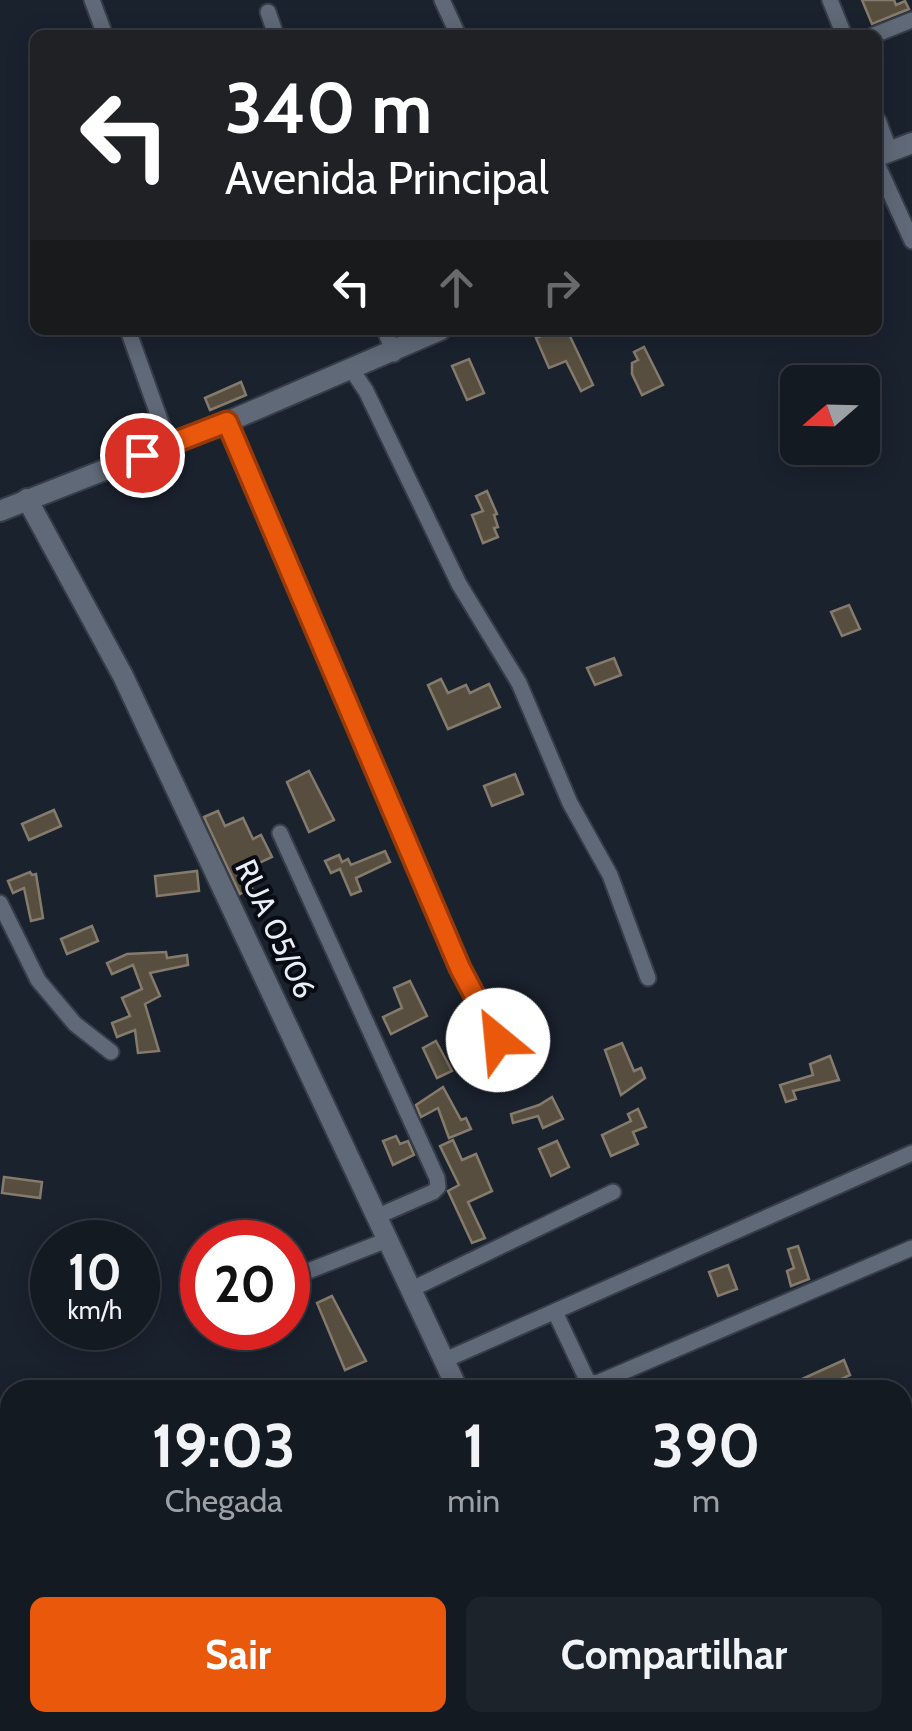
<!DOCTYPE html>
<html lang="pt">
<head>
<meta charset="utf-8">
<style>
  body { margin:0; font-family:Cabin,sans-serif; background:#1d232a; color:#f1f3f6; height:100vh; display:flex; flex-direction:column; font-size:38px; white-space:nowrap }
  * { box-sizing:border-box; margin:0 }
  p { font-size:32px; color:#9da1a5 }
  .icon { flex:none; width:55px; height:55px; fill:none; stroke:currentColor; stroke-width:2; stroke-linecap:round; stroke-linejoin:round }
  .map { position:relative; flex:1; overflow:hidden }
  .panel { position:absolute; left:0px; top:1380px; width:912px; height:352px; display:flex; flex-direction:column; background:#141a22; border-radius:30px 30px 0 0; box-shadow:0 5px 25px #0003,0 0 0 2px #333840 }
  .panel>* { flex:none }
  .banner { position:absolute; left:30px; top:30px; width:852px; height:305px; border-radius:15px; box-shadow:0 5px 25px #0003,0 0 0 2px #333840; background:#202124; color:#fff; overflow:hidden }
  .needle { width:65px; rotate:250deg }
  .fabs { position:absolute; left:780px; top:365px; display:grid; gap:20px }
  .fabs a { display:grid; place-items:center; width:100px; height:100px; border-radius:15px; background:#141a22; box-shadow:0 5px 25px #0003,0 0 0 2px #333840; font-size:50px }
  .speed { position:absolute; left:30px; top:1220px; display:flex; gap:20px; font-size:50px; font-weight:700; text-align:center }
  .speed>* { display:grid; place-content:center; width:130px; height:130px; border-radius:50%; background:#141a22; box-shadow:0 5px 25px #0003,0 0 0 2px #333840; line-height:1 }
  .speed small { font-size:25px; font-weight:400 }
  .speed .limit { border:15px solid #d22; background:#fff; color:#111 }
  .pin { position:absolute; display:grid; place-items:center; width:85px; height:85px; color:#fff; margin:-42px; border:5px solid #fff; border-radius:50%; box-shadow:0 2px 10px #0007 }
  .me { position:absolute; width:110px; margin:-55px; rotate:332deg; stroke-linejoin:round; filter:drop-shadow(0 0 8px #0008) }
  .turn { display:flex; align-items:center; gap:35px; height:210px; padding:0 30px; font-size:45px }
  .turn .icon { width:130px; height:130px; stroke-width:2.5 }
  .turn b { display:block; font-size:70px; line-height:85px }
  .lanes { display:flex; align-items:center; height:95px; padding:0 30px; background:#0003; justify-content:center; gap:50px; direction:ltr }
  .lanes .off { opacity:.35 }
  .eta { display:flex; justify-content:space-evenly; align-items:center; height:170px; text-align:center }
  .eta b { font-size:60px; font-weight:700; line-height:70px }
  .action { display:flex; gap:20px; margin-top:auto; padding:20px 30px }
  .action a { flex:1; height:115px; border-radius:15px; background:#ea580c; color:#fff; font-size:40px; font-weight:700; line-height:115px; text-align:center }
  .action a+a { background:#1d232a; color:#f1f3f6 }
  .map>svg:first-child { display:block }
  .building { fill:#574e3f; stroke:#857b6c; stroke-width:2.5 }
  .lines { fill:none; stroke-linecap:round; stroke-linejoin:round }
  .service-casing { stroke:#373d48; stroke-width:11 }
  .minor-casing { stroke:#373d48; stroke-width:19 }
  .tertiary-casing { stroke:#373d48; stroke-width:24 }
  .service { stroke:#5f6977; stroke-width:8 }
  .minor { stroke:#5f6977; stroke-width:15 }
  .tertiary { stroke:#5f6977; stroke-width:20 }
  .route-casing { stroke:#983908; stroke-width:25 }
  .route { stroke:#ea580c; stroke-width:18 }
  .labels { text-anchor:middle; stroke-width:8; stroke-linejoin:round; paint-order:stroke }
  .street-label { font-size:30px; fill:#e9eff8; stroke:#080b11 }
</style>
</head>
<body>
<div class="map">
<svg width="912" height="1731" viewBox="0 0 912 1731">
  <rect width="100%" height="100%" fill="#1a222e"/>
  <g class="building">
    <polygon points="862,0 894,0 896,5 905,1 909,9 872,24"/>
    <polygon points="556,330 567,330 593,385 581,391 566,361 549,368 536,338"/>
    <polygon points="644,347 663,385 642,395 632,374 632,363 638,360 634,352"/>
    <polygon points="469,359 484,393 467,400 452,366"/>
    <polygon points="241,382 246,395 210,410 205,398"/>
    <polygon points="487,491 497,514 494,515 498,527 494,528 498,537 483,543 472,515 483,511 476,496"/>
    <polygon points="849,605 860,629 842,636 831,612"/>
    <polygon points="614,658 621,675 595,685 587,668"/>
    <polygon points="441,679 448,693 466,685 470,693 489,684 500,707 448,729 428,685"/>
    <polygon points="309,771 334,820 309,832 287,782"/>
    <polygon points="515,774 523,794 492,806 484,786"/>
    <polygon points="54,810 61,826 29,840 22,824"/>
    <polygon points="218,811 225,826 243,818 253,839 261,835 272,857 244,870 252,888 240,894 204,817"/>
    <polygon points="385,851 390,862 356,878 361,891 351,895 340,869 331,873 325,861 339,855 342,862 348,859 351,865"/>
    <polygon points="197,871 199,891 157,896 155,876"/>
    <polygon points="30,872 32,875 36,874 43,918 31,921 24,888 13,893 8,881"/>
    <polygon points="92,926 98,941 67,954 61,939"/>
    <polygon points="166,952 167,958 187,955 188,965 150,973 160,996 145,1004 159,1051 138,1053 135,1030 117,1037 112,1023 130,1016 122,998 142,989 133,965 112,974 107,963 127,954"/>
    <polygon points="410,981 427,1016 391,1034 383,1017 402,1008 394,988"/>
    <polygon points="436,1041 452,1071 437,1078 423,1048"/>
    <polygon points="622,1043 634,1071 641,1068 645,1078 621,1095 605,1050"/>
    <polygon points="830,1056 839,1080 793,1091 796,1099 786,1102 780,1085 813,1075 810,1064"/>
    <polygon points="443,1087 461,1120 466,1118 471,1129 449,1138 438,1108 421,1117 416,1105"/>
    <polygon points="552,1097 563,1119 543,1128 538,1116 513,1123 511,1114 539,1105"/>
    <polygon points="638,1109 646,1127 633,1132 638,1144 611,1156 602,1135 631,1121 628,1114"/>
    <polygon points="396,1136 400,1144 408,1141 414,1155 393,1165 383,1141"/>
    <polygon points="453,1140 462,1160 476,1154 492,1191 468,1202 485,1238 472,1243 448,1191 459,1185 440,1146"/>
    <polygon points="557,1141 569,1167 551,1176 539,1149"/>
    <polygon points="4,1177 42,1182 40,1198 2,1193"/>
    <polygon points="798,1246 809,1279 791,1286 787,1271 794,1268 788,1249"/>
    <polygon points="728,1265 737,1289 718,1296 709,1272"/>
    <polygon points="332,1296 366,1361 345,1370 317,1303"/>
    <polygon points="844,1360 850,1375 839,1380 844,1390 778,1390"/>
  </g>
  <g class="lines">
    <defs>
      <g id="service">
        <polyline points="227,422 460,968 498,1040"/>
        <polyline points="230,1722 231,1731"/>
      </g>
      <g id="minor">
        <polyline points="92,0 105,35"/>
        <polyline points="442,0 458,35"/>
        <polyline points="830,0 844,35"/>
        <polyline points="268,12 276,35"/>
        <polyline points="874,35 912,20"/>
        <polyline points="878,120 890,152"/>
        <polyline points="878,166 912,241"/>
        <polyline points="128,330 169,445"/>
        <polyline points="385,330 394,354"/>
        <polyline points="352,370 366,391 459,584 519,683 570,803 610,875 648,978"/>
        <polyline points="280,833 437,1178 438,1187 433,1192 376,1217"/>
        <polyline points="0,903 38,980 75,1024 111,1052"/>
        <polyline points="288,1279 387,1240"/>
        <polyline points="410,1290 613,1192"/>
        <polyline points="555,1312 588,1382 597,1383 912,1248"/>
        <polyline points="445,1360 912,1153"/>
        <polyline points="902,1413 912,1408"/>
        <polyline points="902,1498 912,1494"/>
        <polyline points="902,1600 912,1596"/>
        <polyline points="0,1673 10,1672"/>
        <polyline points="75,1722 76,1731"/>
        <polyline points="360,1722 360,1731"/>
      </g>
      <g id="tertiary">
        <polyline points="878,156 912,143"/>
        <polyline points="27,499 123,676 458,1390"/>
        <polyline points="0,511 227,422 440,330"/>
        <polyline points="602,1722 606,1731"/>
      </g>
    </defs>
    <use href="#service" class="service-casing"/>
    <use href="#minor" class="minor-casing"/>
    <use href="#tertiary" class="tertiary-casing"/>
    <use href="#service" class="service"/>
    <use href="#minor" class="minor"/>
    <use href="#tertiary" class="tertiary"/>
  </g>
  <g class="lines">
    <defs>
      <polyline id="route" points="142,455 227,422 460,968 498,1040"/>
    </defs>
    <use href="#route" class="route-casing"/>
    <use href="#route" class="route"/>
  </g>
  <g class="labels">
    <g class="street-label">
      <text transform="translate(275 929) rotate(65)" y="10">RUA 05/06</text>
    </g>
  </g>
</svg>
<div class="fabs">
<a><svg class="needle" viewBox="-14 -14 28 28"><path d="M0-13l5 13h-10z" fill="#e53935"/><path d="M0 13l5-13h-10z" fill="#9da1a5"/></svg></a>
</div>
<div class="speed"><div>10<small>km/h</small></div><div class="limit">20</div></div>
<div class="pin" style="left:142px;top:455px;background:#d93025"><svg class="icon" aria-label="arrive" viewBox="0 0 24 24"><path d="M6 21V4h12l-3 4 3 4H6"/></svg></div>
<svg class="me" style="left:498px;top:1040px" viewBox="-20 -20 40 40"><circle r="19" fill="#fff"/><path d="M0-13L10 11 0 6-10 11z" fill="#ea580c"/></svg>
<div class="banner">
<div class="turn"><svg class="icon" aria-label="left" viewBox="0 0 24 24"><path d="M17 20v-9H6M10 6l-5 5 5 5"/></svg><div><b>340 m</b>Avenida Principal</div></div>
<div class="lanes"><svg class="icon" aria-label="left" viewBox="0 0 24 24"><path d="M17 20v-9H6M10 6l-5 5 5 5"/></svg><svg class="icon off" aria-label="ahead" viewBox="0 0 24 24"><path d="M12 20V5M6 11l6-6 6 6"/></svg><svg class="icon off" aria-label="right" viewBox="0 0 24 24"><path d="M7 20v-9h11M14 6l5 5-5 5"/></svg></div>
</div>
<section class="panel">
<div class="eta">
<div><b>19:03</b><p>Chegada</p></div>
<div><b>1</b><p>min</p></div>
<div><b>390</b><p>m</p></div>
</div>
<div class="action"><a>Sair</a><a>Compartilhar</a></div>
</section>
</div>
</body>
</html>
